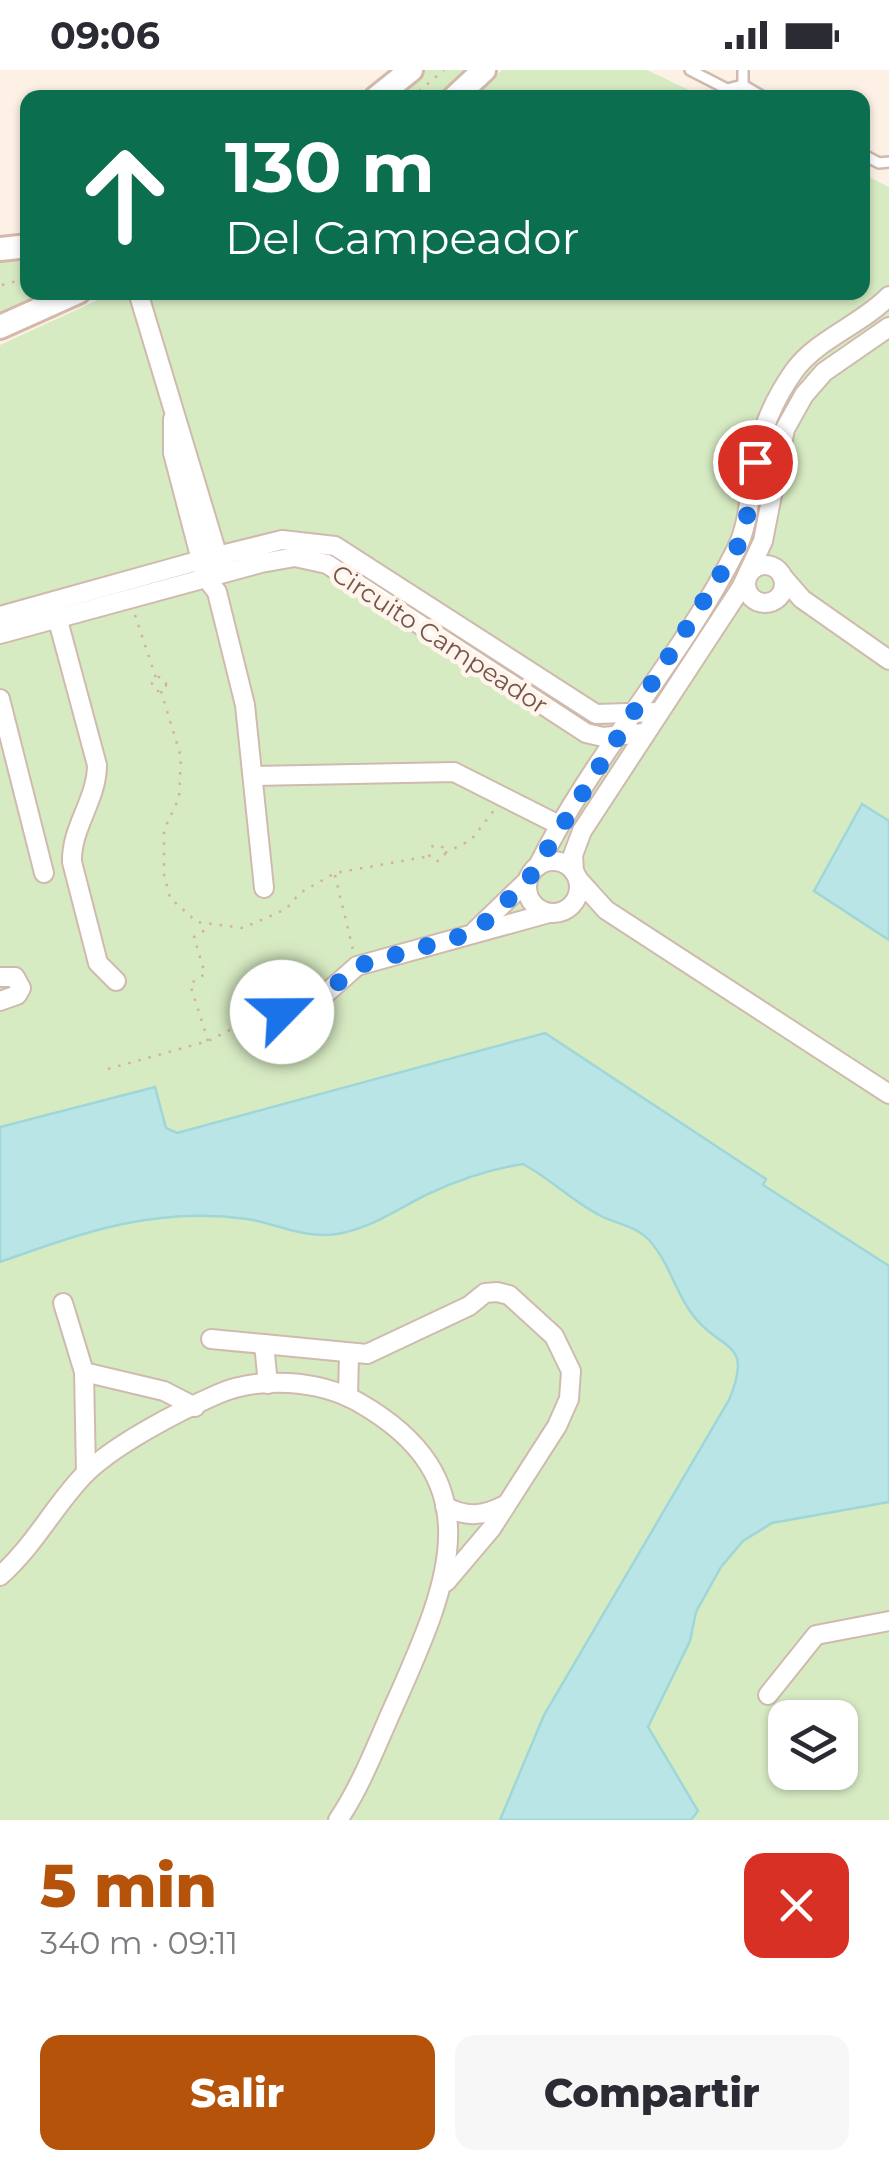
<!DOCTYPE html>
<html lang="es">
<head>
<meta charset="utf-8">
<style>
  body { margin:0; font-family:Montserrat,sans-serif; background:#f7f7f7; color:#2b2b33; height:100vh; display:flex; flex-direction:column; font-size:38px; white-space:nowrap }
  * { box-sizing:border-box; margin:0 }
  p { font-size:32px; color:#7c7c81 }
  .icon { flex:none; width:55px; height:55px; fill:none; stroke:currentColor; stroke-width:2; stroke-linecap:round; stroke-linejoin:round }
  .map { position:relative; height:1750px; overflow:hidden }
  .panel { display:flex; flex-direction:column; background:#fff; flex:1 }
  .panel>* { flex:none }
  .top-card { position:absolute; left:20px; top:20px; width:850px; height:210px; border-radius:20px; box-shadow:0 2px 8px #0004; background:#0b6e4f; color:#fff; overflow:hidden }
  .buttons { position:absolute; left:768px; top:1630px; display:grid; gap:20px }
  .buttons a { display:grid; place-items:center; width:90px; height:90px; border-radius:20px; background:#fff; box-shadow:0 2px 8px #0004; font-size:50px }
  .pin { position:absolute; display:grid; place-items:center; width:85px; height:85px; color:#fff; margin:-42px; border:5px solid #fff; border-radius:50%; box-shadow:0 2px 10px #0007 }
  .me { position:absolute; width:110px; margin:-55px; rotate:67deg; stroke-linejoin:round; filter:drop-shadow(0 0 8px #0008) }
  .turn { display:flex; align-items:center; gap:35px; height:210px; padding:0 40px; font-size:45px }
  .turn .icon { width:130px; height:130px; stroke-width:2.5 }
  .turn b { display:block; font-size:70px; line-height:85px }
  .round { display:grid; place-items:center; flex:none; width:105px; height:105px; border-radius:20px; background:#f7f7f7 }
  .summary { display:flex; align-items:center; justify-content:space-between; height:170px; padding:0 40px }
  h1 { font-size:60px; font-weight:800; line-height:75px; color:#b45309 }
  .cta { display:flex; gap:20px; margin-top:auto; padding:20px 40px }
  .cta a { flex:1; height:115px; border-radius:20px; background:#b45309; color:#fff; font-size:40px; font-weight:800; line-height:115px; text-align:center }
  .cta a+a { background:#f7f7f7; color:#2b2b33 }
  .status { display:flex; justify-content:space-between; align-items:center; height:70px; padding:0 50px; background:#fff; direction:ltr }
  .status svg { height:28px; fill:currentColor }
  .map>svg:first-child { display:block }
  .green { fill:#d7ebc3; fill-rule:evenodd }
  .water { fill:#b9e5e7; stroke:#9fd6d8; stroke-width:2.5 }
  .lines { fill:none; stroke-linecap:round; stroke-linejoin:round }
  .service-casing { stroke:#d0baae; stroke-width:14 }
  .minor-casing { stroke:#d0baae; stroke-width:22 }
  .secondary-casing { stroke:#d3b9ab; stroke-width:28 }
  .path { stroke:#d7af9f; stroke-width:2.5; stroke-dasharray:2.5 8; stroke-linecap:butt }
  .service { stroke:#fff; stroke-width:9 }
  .minor { stroke:#fff; stroke-width:18 }
  .secondary { stroke:#fff; stroke-width:22 }
  .route { stroke:#1a73e8; stroke-width:18; stroke-dasharray:0 32.4 }
  .labels { text-anchor:middle; stroke-width:9; stroke-linejoin:round; paint-order:stroke }
  .street-label { font-size:25px; fill:#76554a; stroke:#fff5ec }
</style>
</head>
<body>
<div class="status"><b>09:06</b><svg viewBox="0 0 49 12"><path d="M0 12V9h3v3zM5 12V6h3v6zM10 12V3h3v9zM15 12V0h3v12zM26 1h20v11H26zM47 4h2v5h-2z"/></svg></div>
<div class="map">
<svg width="889" height="1750" viewBox="0 0 889 1750">
  <rect width="100%" height="100%" fill="#fdf1e5"/>
  <g class="green">
    <polygon points="422,0 468,0 437,27 389,28"/>
    <polygon points="502,0 647,0 704,27 473,27"/>
    <path d="M 863,104 L 889,117 L 889,1750 L 0,1750 L 0,275 L 113,223 L 862,222 ZM 785,1648 L 840,1648 L 840,1702 L 785,1702 Z"/>
    <polygon points="27,187 28,222 51,223 0,244 0,191"/>
  </g>
  <g class="water">
    <polygon points="862,734 889,751 889,870 814,821"/>
    <path d="M 545,963 L 766,1109 L 763,1115 L 889,1196 L 889,1432 L 772,1453 L 743,1471 L 721,1497 L 696,1542 L 690,1571 L 648,1657 L 698,1741 L 691,1750 L 500,1750 L 544,1645 L 729,1330 C 755,1268 719,1282 692,1244 C 675,1221 669,1192 649,1170 C 636,1156 617,1154 601,1146 C 573,1132 551,1109 523,1094 C 491,1099 458,1110 428,1124 C 397,1139 372,1158 337,1164 C 305,1169 278,1154 247,1149 C 156,1136 84,1162 0,1192 L 0,1057 L 155,1017 L 166,1058 L 177,1063 Z"/>
  </g>
  <g class="lines">
    <defs>
      <g id="service">
        <polyline points="690,0 727,19 743,15"/>
        <polyline points="743,0 743,15 765,28"/>
        <polyline points="862,84 879,93 889,92"/>
      </g>
      <g id="minor">
        <polyline points="138,222 221,497"/>
        <circle cx="765" cy="514" r="19"/>
        <polyline points="782,506 802,529 889,590"/>
        <path d="M 53,532 L 97,695 C 97,730 71,757 72,792 L 98,893 L 116,911"/>
        <polyline points="0,546 201,490 173,383 173,349"/>
        <polyline points="0,564 261,493 295,487 327,494 586,663 603,667 644,663"/>
        <polyline points="0,629 44,803"/>
        <polyline points="254,706 454,702 559,755"/>
        <circle cx="553" cy="817" r="26"/>
        <path d="M 538,796 C 593,685 680,591 736,480 C 750,452 749,422 755,392 C 761,360 775,328 794,301 C 817,269 861,255 889,226"/>
        <polyline points="574,802 573,785 582,761 741,518 763,471 785,359 804,325 824,302 889,257"/>
        <polyline points="578,809 606,840 889,1024"/>
        <polyline points="264,818 245,635 217,522 206,508 201,490 282,470 335,476 596,644 659,642"/>
        <polyline points="475,861 528,810"/>
        <polyline points="0,907 15,907 21,918 17,925 0,931"/>
        <polyline points="259,946 323,926 357,896 549,843"/>
        <polyline points="63,1233 84,1302 86,1403"/>
        <polyline points="211,1269 367,1284 469,1236 485,1223 497,1222 509,1225 554,1266 571,1301 569,1329 557,1356 491,1459 446,1512"/>
        <polyline points="264,1274 268,1314"/>
        <polyline points="84,1302 164,1321 195,1337"/>
        <polyline points="348,1327 349,1283"/>
        <path d="M 445,1436 C 466,1448 484,1446 505,1435"/>
        <path d="M 0,1506 C 33,1477 53,1438 82,1407 C 111,1376 179,1341 218,1324 C 259,1306 319,1310 358,1332 C 494,1409 449,1512 398,1627 C 379,1668 363,1713 338,1750"/>
        <polyline points="768,1625 816,1565 889,1551"/>
      </g>
      <g id="secondary">
        <polyline points="376,28 411,0"/>
        <polyline points="454,28 484,0"/>
        <polyline points="0,179 28,176"/>
        <polyline points="0,257 78,222"/>
      </g>
    </defs>
    <use href="#service" class="service-casing"/>
    <use href="#minor" class="minor-casing"/>
    <use href="#secondary" class="secondary-casing"/>
    <g class="path">
      <polyline points="411,28 444,0"/>
      <polyline points="2,215 28,208"/>
      <polyline points="135,545 156,608"/>
      <circle cx="159" cy="614" r="7"/>
      <polyline points="161,621 181,687 179,728 164,760 164,804 170,828 197,852 243,858 286,839 300,823 335,803 430,786"/>
      <circle cx="437" cy="783" r="8"/>
      <polyline points="445,783 471,770 495,739"/>
      <polyline points="335,805 353,880"/>
      <polyline points="208,971 190,914 205,904 194,867 210,857"/>
      <polyline points="108,999 208,971 244,953"/>
    </g>
    <use href="#service" class="service"/>
    <use href="#minor" class="minor"/>
    <use href="#secondary" class="secondary"/>
  </g>
  <g class="lines">
    <polyline class="route" points="282,942 323,926 357,896 475,862 528,810 737,478 750,436 755,392"/>
  </g>
  <g class="labels">
    <g class="street-label">
      <text transform="translate(440 569) rotate(33)" y="9">Circuito Campeador</text>
    </g>
  </g>
</svg>
<div class="buttons">
<a><svg class="icon" aria-label="layers" viewBox="0 0 24 24"><path d="M12 4l9 5-9 5-9-5zM3 14l9 5 9-5"/></svg></a>
</div>
<div class="pin" style="left:755px;top:392px;background:#d93025"><svg class="icon" aria-label="arrive" viewBox="0 0 24 24"><path d="M6 21V4h12l-3 4 3 4H6"/></svg></div>
<svg class="me" style="left:282px;top:942px" viewBox="-20 -20 40 40"><circle r="19" fill="#fff"/><path d="M0-13L10 11 0 6-10 11z" fill="#1a73e8"/></svg>
<div class="top-card">
<div class="turn"><svg class="icon" aria-label="ahead" viewBox="0 0 24 24"><path d="M12 20V5M6 11l6-6 6 6"/></svg><div><b>130 m</b>Del Campeador</div></div>
</div>
</div>
<section class="panel">
<div class="summary"><div><h1>5 min</h1><p>340 m · 09:11</p></div><a class="round" style="background:#d93025;color:#fff"><svg class="icon" aria-label="close" viewBox="0 0 24 24"><path d="M6 6l12 12M18 6L6 18"/></svg></a></div>
<div class="cta"><a>Salir</a><a>Compartir</a></div>
</section>
</body>
</html>
